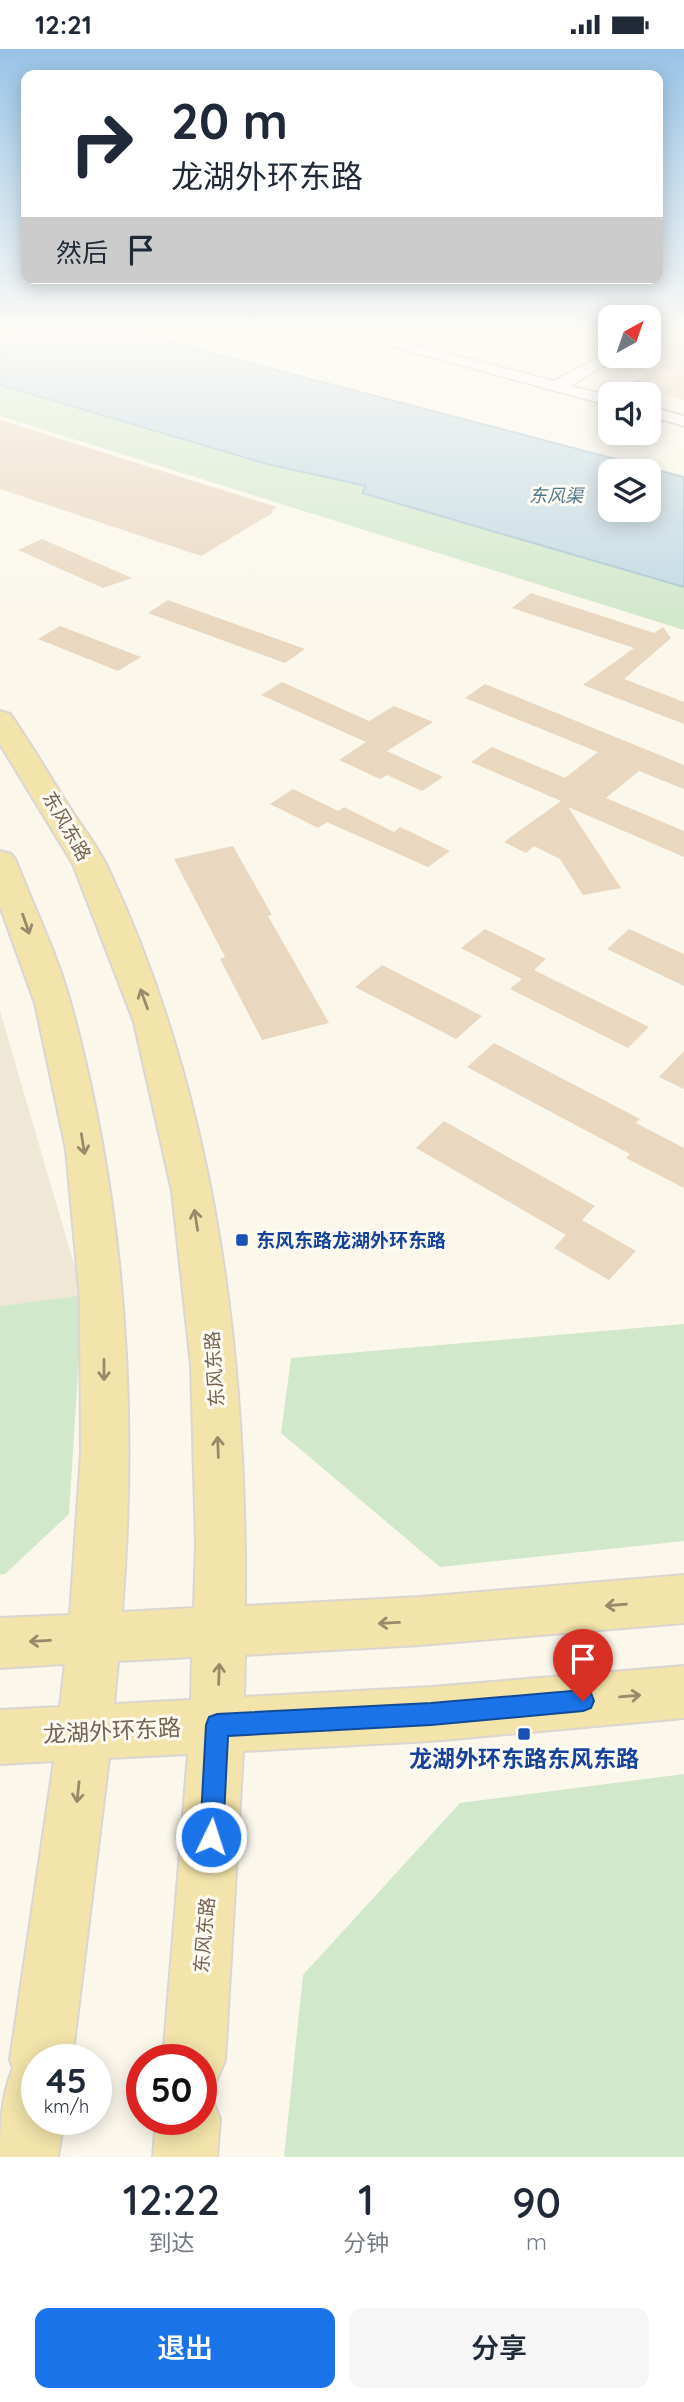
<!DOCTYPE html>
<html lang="zh">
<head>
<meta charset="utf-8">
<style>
  body { margin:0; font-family:Quicksand,"Noto Sans SC",sans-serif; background:#f6f6f7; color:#1f2937; height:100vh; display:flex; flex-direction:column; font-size:26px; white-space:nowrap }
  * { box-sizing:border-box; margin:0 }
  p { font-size:23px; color:#747a83 }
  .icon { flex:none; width:38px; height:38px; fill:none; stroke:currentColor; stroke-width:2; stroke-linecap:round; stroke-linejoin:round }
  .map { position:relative; height:2108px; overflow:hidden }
  .panel { display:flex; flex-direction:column; background:#fff; flex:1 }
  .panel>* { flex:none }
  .banner { position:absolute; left:21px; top:21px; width:642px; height:214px; border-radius:14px; box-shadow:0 4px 18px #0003; background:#fff; color:#1f2937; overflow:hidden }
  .needle { width:46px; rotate:40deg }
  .controls { position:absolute; left:598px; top:256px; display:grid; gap:14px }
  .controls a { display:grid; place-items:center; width:63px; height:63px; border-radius:14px; background:#fff; box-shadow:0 4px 18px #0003; font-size:35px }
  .speed { position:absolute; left:21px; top:1995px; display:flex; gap:14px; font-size:35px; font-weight:700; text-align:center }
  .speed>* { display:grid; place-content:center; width:91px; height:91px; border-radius:50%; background:#fff; box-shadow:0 4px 18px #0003; line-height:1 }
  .speed small { font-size:18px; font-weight:400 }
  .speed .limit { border:10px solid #d22; background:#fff; color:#111 }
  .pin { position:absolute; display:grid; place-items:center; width:60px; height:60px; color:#fff; margin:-72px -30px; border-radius:50% 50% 50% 0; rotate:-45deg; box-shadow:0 0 7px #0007 }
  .pin .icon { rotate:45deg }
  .me { position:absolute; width:77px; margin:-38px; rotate:4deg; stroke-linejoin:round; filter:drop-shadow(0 0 5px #0008) }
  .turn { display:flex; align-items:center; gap:24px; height:147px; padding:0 35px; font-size:32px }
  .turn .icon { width:91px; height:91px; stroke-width:2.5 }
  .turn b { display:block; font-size:49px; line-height:60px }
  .then { display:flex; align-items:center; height:66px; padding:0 35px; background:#0003; gap:14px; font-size:26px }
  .eta { display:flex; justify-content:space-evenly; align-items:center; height:119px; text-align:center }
  .eta b { font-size:42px; font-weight:600; line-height:49px }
  .button { display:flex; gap:14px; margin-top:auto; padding:14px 35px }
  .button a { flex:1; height:80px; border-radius:14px; background:#1a73e8; color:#fff; font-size:28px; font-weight:600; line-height:80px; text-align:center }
  .button a+a { background:#f6f6f7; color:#1f2937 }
  .status { display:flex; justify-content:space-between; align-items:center; height:49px; padding:0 35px; background:#fff; direction:ltr }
  .status svg { height:19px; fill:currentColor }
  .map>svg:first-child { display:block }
  .residential { fill:#efe8d7 }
  .green { fill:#d1e8ca }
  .water { fill:#c1d9e3; stroke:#a8c6d4; stroke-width:2; fill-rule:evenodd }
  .building { fill:#e9d7c0 }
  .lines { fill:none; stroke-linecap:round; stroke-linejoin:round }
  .minor-casing { stroke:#cabfaf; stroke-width:3 }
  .major-casing { stroke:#dbd6d2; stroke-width:4 }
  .minor { fill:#fff; fill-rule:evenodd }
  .major { fill:#f3e4ab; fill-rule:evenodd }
  .oneway { stroke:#9a8a6b }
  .route { fill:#1a73e8; stroke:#114b97; stroke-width:2 }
  .transit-dot { fill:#1a4fb4; stroke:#fefbf2; stroke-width:2.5 }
  .labels { text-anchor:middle; stroke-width:6; stroke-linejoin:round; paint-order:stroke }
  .far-water-label { font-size:18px; font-style:italic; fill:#4f788b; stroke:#fefbf2 }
  .street-label { font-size:19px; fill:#746350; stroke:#fefbf2 }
  .transit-label { font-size:19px; font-weight:bold; fill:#164399; stroke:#fefbf2; text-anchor:start }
  .near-street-label { font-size:23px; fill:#746350; stroke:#fefbf2 }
  .near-transit-label { font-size:23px; font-weight:bold; fill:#164399; stroke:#fefbf2 }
</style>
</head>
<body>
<div class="status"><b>12:21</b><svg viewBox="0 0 49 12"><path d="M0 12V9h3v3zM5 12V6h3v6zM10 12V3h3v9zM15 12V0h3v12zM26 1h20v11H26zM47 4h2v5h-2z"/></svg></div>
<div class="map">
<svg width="684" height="2108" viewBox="0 0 684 2108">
  <rect width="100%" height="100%" fill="#fbf7eb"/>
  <polygon class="residential" points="0,962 83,1246 0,1257"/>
  <g class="green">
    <polygon points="0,336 267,415 367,437 363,444 684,538 684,581 0,367"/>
    <polygon points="83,1246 69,1465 5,1525 0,1525 0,1257"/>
    <polygon points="684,1275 684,1492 440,1518 281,1384 291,1309"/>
    <polygon points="684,1725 684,2108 284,2108 303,1926 460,1754"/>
  </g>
  <path class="water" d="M 0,280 L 120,280 L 684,428 L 684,538 L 362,444 L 366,437 L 267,415 L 0,336 ZM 611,422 L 649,422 L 649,460 L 611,460 Z"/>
  <g class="building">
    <polygon points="681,280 684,280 684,351 628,336 666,313 639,307 649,306 649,300"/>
    <polygon points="0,371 162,422 277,458 271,462 274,463 201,507 0,440"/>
    <polygon points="42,490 132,529 103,539 18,501"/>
    <polygon points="531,544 654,584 663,578 671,589 624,630 684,653 684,675 583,636 634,599 512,559"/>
    <polygon points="168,551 305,600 285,614 148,564"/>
    <polygon points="60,577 141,608 118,622 38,590"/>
    <polygon points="282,633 369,672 394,657 433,673 387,702 443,728 422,742 387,726 380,730 339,711 366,693 261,646"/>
    <polygon points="485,635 684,716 684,740 639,722 606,749 684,782 684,808 568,758 621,839 583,846 560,810 534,797 526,804 504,793 561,752 471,713 492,698 565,729 598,703 465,649"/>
    <polygon points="293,740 338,762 344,758 394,783 400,778 450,802 428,818 327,773 318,779 270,755"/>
    <polygon points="233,797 272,866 268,867 329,974 262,991 220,910 225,908 174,810"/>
    <polygon points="485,880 546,910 534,921 649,978 628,999 510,940 522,930 461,899"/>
    <polygon points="629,880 684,905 684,937 607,900"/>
    <polygon points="382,916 482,967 456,990 355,938"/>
    <polygon points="494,994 640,1070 636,1074 684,1099 684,1139 626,1109 630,1105 467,1018"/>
    <polygon points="684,1002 684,1040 659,1028"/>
    <polygon points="444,1072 595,1157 582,1171 636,1202 609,1231 554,1199 566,1186 416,1099"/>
  </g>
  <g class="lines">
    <defs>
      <g id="minor">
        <polygon points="328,280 354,280 554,332 609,303 611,306 622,306 570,337 611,347 611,357"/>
        <polygon points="649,280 662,280 649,288"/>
        <polygon points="649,357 684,367 684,377 649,367"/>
      </g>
      <g id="major">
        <path d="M 0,662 L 10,665 C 31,695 50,728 70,759 C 82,778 97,797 107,817 C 216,1048 247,1304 245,1557 L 420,1548 L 684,1526 L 684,1574 L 420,1596 L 245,1606 L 244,1648 L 431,1638 L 684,1617 L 684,1669 L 431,1692 L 243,1702 L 225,2011 L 216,2033 L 201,2039 L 201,2011 L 163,2011 L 188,1705 L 109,1709 L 72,2011 L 37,2011 L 37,2070 L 64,2070 L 58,2108 L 0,2108 C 0,2077 1,2049 13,2019 L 10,2011 L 54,1712 L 0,1715 L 0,1661 L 60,1658 L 65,1615 L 0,1619 L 0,1569 L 70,1566 L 81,1404 L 80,1251 L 66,1100 L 35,954 L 0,857 L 0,802 L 11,805 L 16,812 C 34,859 58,907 71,956 C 125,1153 138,1360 122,1563 L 194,1559 L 196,1494 L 191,1316 L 172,1142 L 134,973 L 73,815 L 0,695 ZM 192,1608 L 191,1651 L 114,1655 L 118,1612 Z"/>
        <polygon points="201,2044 211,2047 220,2070 217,2108 153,2108 156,2070 201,2070"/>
      </g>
    </defs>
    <use href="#minor" class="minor-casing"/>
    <use href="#major" class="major-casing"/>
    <use href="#minor" class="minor"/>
    <use href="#major" class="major"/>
  </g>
  <defs><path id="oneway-shaft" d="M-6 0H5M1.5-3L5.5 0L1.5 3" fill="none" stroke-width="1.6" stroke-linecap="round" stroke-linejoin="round" transform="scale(1.75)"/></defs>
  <g class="oneway">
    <use href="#oneway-shaft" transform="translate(26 875) rotate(71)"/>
    <use href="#oneway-shaft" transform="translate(144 950) rotate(-110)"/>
    <use href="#oneway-shaft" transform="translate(83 1095) rotate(81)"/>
    <use href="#oneway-shaft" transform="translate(196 1171) rotate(-99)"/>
    <use href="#oneway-shaft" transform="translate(104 1321) rotate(90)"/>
    <use href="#oneway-shaft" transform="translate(218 1398) rotate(-92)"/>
    <use href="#oneway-shaft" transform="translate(616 1556) rotate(175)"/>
    <use href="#oneway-shaft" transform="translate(389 1574) rotate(177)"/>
    <use href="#oneway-shaft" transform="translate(40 1592) rotate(177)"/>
    <use href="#oneway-shaft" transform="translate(219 1625) rotate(-88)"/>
    <use href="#oneway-shaft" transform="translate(630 1647) rotate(-5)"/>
    <use href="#oneway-shaft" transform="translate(78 1743) rotate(96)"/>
  </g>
  <linearGradient id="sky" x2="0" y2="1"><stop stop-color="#98c3e6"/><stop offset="0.49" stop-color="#fdfbf6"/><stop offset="1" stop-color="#fdfbf6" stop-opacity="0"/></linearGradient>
  <rect width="684" height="575" fill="url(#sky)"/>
  <polygon class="route" points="583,1641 591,1644 594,1652 591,1659 583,1662 431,1676 228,1687 223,1788 220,1796 211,1800 203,1796 200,1788 206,1676 209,1668 217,1665 431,1654"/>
  <g class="transit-dot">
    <rect x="235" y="1184" width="14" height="14" rx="3.5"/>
    <rect x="517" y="1678" width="14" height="14" rx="3.5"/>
  </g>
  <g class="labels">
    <g class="far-water-label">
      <text x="556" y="453">东风渠</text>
    </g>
    <g class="street-label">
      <text transform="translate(67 777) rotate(60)" y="7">东风东路</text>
      <text transform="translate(214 1320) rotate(-94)" y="7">东风东路</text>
      <text transform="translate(204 1886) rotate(-85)" y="7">东风东路</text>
    </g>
    <g class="transit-label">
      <text x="256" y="1198">东风东路龙湖外环东路</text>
    </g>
    <g class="near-street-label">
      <text transform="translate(112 1682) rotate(-3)" y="8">龙湖外环东路</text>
    </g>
    <g class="near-transit-label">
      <text x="524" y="1718">龙湖外环东路东风东路</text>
    </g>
  </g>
</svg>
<div class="controls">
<a><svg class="needle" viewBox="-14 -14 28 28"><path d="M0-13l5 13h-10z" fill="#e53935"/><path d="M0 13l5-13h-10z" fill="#747a83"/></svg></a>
<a><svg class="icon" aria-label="sound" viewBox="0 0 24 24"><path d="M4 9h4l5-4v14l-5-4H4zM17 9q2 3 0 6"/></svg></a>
<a><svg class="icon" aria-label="layers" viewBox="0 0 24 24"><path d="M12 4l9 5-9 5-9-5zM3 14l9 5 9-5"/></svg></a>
</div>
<div class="speed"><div>45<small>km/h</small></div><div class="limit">50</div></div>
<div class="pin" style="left:583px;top:1652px;background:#d93025"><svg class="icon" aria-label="arrive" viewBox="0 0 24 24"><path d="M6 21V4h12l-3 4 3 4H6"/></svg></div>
<svg class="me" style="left:211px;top:1788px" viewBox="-20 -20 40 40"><circle r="17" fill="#1a73e8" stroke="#fff" stroke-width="3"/><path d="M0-11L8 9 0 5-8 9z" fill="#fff"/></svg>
<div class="banner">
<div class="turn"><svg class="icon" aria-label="right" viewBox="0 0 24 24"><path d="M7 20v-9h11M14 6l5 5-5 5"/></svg><div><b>20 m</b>龙湖外环东路</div></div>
<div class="then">然后<svg class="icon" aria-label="arrive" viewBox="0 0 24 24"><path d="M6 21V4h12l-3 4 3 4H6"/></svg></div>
</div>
</div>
<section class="panel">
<div class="eta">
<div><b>12:22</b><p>到达</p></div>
<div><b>1</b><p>分钟</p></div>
<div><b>90</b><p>m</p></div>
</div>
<div class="button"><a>退出</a><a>分享</a></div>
</section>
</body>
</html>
